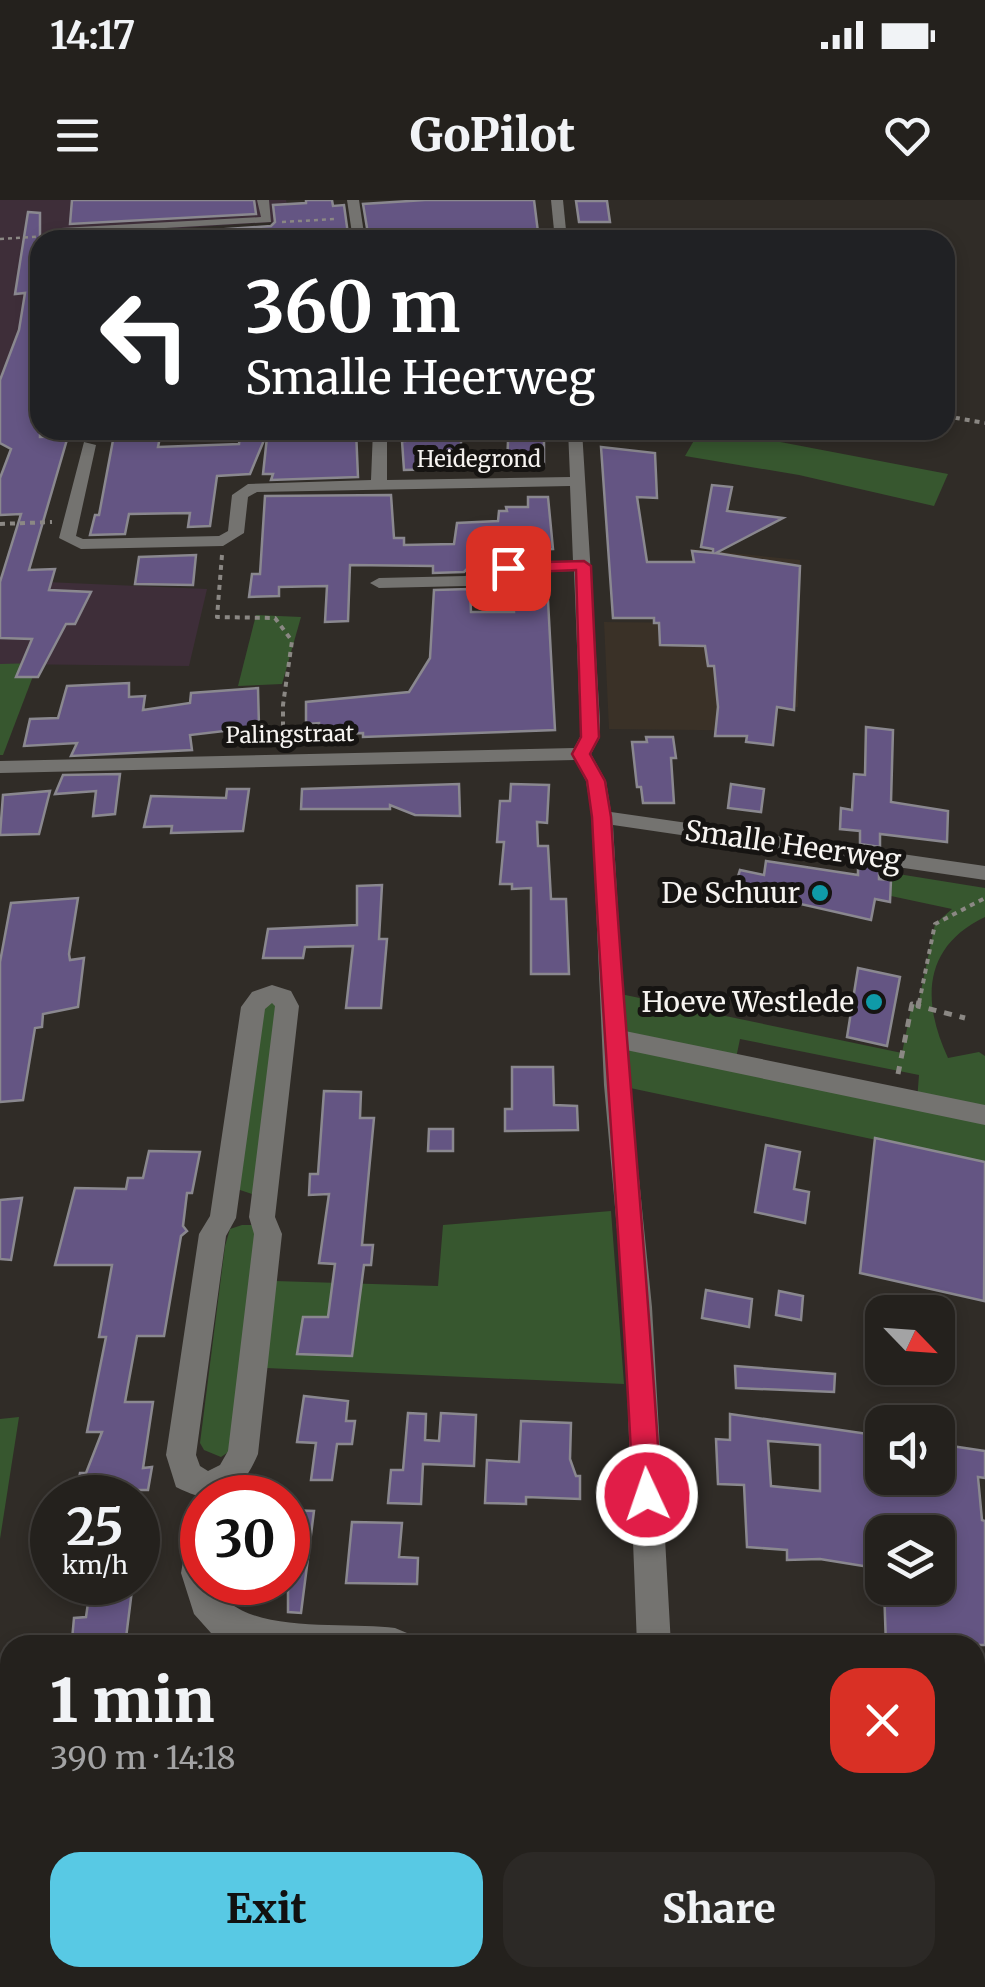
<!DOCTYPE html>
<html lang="en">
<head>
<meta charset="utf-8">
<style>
  body { margin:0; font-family:Merriweather,serif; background:#2c2926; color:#f1f3f6; height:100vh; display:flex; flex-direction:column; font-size:38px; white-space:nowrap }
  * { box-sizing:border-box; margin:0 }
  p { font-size:32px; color:#a3a3a4 }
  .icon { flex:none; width:55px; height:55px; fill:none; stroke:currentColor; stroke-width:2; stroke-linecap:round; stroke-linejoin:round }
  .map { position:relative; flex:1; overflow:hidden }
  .sheet { position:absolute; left:0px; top:1435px; width:985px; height:352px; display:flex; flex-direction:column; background:#24211d; border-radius:30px 30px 0 0; box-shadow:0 5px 15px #0003,0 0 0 2px #413e3b }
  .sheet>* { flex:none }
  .top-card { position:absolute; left:30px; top:30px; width:925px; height:210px; border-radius:30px; box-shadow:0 5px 15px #0003,0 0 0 2px #413e3b; background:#202124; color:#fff; overflow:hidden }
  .needle { width:65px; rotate:115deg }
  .tools { position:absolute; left:865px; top:1095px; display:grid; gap:20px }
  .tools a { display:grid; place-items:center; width:90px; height:90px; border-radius:20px; background:#24211d; box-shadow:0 5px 15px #0003,0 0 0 2px #413e3b; font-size:50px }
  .speed { position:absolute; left:30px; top:1275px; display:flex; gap:20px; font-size:50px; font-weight:700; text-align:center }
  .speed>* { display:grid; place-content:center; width:130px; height:130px; border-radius:50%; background:#24211d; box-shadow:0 5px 15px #0003,0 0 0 2px #413e3b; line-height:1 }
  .speed small { font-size:25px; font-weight:400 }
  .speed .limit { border:15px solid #d22; background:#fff; color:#111 }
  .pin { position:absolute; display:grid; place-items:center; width:85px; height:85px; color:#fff; margin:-42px; border-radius:20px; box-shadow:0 5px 15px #0006 }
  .me { position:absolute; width:110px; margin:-55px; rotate:357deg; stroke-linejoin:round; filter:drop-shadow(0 0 8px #0008) }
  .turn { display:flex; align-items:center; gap:35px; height:210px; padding:0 50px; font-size:45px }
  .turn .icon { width:130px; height:130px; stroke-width:2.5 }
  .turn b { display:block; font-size:70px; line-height:85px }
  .round { display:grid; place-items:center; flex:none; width:105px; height:105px; border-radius:30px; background:#2c2926 }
  .head { display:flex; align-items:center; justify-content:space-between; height:170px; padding:0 50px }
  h1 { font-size:60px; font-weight:800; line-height:75px }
  .primary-button { display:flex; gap:20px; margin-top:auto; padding:20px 50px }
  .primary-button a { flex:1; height:115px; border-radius:30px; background:#58c9e4; color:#111; font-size:40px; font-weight:800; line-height:115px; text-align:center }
  .primary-button a+a { background:#2c2926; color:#f1f3f6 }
  .status { display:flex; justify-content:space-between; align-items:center; height:70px; padding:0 50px; background:#24211d; direction:ltr }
  .status svg { height:28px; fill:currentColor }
  header { display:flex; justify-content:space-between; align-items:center; height:130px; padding:0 50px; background:#24211d; font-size:45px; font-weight:800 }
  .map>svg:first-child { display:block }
  .commercial { fill:#3e2e39 }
  .built { fill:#3a3127 }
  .green { fill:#37572f; fill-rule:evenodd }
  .building { fill:#645583; stroke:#8a888f; stroke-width:2.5; fill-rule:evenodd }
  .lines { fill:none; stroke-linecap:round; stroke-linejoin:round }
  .path-far2 { stroke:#8b8884; stroke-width:2.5; stroke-dasharray:4 4; stroke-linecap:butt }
  .path-far1 { stroke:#8b8884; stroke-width:4; stroke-dasharray:5 5; stroke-linecap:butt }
  .path { stroke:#8b8884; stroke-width:5; stroke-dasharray:8 8; stroke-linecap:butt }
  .minor { fill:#747370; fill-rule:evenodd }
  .route { fill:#e11d48; stroke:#92132f; stroke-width:2.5 }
  .culture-dot { fill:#0f9aa8; stroke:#161412; stroke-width:4 }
  .labels { text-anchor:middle; stroke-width:10; stroke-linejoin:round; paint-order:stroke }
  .far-street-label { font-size:22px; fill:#f7f4f1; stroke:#161412 }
  .street-label { font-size:28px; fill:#f7f4f1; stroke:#161412 }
  .poi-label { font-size:28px; fill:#f7f4f1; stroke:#161412; text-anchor:end }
</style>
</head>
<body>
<div class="status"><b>14:17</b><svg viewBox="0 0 49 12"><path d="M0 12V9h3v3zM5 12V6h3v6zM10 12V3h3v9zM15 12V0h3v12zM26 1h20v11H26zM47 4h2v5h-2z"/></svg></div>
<header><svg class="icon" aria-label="menu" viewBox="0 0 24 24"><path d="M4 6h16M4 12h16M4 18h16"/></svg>GoPilot<svg class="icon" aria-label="heart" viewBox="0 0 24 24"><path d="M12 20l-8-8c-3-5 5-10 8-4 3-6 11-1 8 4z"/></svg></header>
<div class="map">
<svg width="985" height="1787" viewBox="0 0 985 1787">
  <rect width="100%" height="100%" fill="#302c27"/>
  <g class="commercial">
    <polygon points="0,0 286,0 291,21 167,29 166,40 40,40 40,230 48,230 0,232"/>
    <polygon points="0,380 207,389 189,466 0,464"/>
    <polygon points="0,1657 10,1657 10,1778 328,1778 327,1787 0,1787"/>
  </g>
  <polygon class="built" points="691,349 800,360 798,507 778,507 777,531 609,529 604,422 700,423"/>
  <g class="green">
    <polygon points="700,230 718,230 948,274 934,306 799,275 685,256"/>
    <polygon points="256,415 301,417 282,484 238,486"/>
    <polygon points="38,463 3,555 0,555 0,464"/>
    <path d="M 892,673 L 985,688 L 985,717 C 922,747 922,802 948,858 L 979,852 L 985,856 L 985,963 L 616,885 L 611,792 L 902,853 L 912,804 L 918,805 L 935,724 L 952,709 L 891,696 ZM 740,839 L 919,875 L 917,901 L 735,863 Z"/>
    <polygon points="278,800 255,995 237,989 263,802"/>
    <polygon points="611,1011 624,1184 266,1168 275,1081 438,1086 443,1025"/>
    <polygon points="242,1025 253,1025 263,1035 237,1246 221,1257 204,1250 200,1243 225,1046 230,1029"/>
    <polygon points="19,1217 0,1339 0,1219"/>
  </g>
  <g class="building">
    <polygon points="72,0 254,0 256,14 70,24"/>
    <polygon points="306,0 332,0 333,6 344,5 348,34 251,40 68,40 271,26 275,22 273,5 306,3"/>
    <polygon points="425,0 534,0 538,32 369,40 363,4"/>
    <polygon points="576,1 607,1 610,22 579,22"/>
    <polygon points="28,12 40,13 40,237 68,236 29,370 55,369 49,390 91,392 75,424 66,424 38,477 16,477 32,439 0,438 0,382 21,314 0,315 0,278 11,249 0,243 0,180 19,130 25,93 15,94"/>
    <polygon points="329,230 356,230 358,277 271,280 273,274 263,274 267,237 329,236"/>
    <polygon points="161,232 158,247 239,244 240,234 267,233 250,274 217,276 210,326 188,327 190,313 129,314 125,334 90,335 95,315 99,315 114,235"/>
    <polygon points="523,233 544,233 544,266 507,266 508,241 523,239"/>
    <polygon points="461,235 461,263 439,264 440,269 404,270 402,241 405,241 405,236"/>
    <polygon points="601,247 655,253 657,298 637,297 647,362 694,362 692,351 713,353 713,349 701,347 712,285 732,287 727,311 783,318 716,353 800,366 794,510 777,507 773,545 746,542 747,536 715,536 718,507 714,466 708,466 705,446 660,445 659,423 654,423 654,418 613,418"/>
    <polygon points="391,295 394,338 404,338 404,345 454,344 457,323 498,321 499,311 507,311 506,307 528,307 528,297 548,297 553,349 525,350 524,340 481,341 482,352 468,352 469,367 464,372 433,373 433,366 350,365 348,421 325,422 327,386 279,387 279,396 249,397 252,374 260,374 265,296"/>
    <polygon points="196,355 193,385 135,384 139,357"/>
    <polygon points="547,382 555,530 363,537 363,533 318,534 319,523 306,524 306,502 409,492 430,458 434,390 470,389 471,412 514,412 512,386"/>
    <polygon points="129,483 129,497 145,496 143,510 190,503 191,493 258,488 259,527 190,535 192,550 71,556 77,543 24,546 30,519 58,518 67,486"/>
    <polygon points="866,527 893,530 891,602 948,611 947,642 880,634 880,647 860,644 860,631 840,629 841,608 852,610 854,574 865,575"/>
    <polygon points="646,537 673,537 676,558 671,558 674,603 643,603 641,587 637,587 632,542 647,542"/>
    <polygon points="120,574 115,614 93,616 96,591 55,594 63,575"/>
    <polygon points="459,584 460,616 415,615 390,605 390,609 301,609 302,589"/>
    <polygon points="511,584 549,585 547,623 537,622 538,646 548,646 551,699 566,699 569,774 531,774 531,688 512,689 512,684 500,684 504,642 497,642 500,601 510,601"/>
    <polygon points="731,584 764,589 761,612 728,608"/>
    <polygon points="227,589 249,589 243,631 171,633 172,626 144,627 151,596 226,598"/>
    <polygon points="50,591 39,634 0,635 3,595"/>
    <polygon points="766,661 858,675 858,665 879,668 879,679 891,680 890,702 875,699 871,720 734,689 740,670 764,675"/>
    <polygon points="382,685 379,739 387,739 381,808 346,808 353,746 305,747 303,758 263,758 268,729 357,725 357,686"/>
    <polygon points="78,698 69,754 70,760 84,758 78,807 43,814 42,827 35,828 23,900 0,902 0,762 11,703"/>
    <polygon points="858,768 900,777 887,846 847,837"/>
    <polygon points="512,867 553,867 554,905 577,906 578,930 505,931 505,909 512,909"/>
    <polygon points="324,891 361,892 360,918 374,918 362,1045 373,1045 371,1065 364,1065 352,1156 297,1154 303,1117 328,1117 335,1064 319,1063 329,994 309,995 310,974 318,974"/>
    <polygon points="429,929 453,929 453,951 428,951"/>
    <polygon points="875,938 985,962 984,1101 860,1073"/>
    <polygon points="766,945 800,952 794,989 809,992 805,1023 755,1012"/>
    <polygon points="149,951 200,952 192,993 187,993 183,1026 187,1031 181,1036 164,1136 137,1136 125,1202 153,1202 143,1268 152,1267 148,1290 138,1290 137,1298 82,1298 76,1294 80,1273 86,1273 102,1232 87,1232 106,1137 99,1137 112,1065 55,1065 75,988 126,989 128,978 143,978"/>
    <polygon points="22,998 11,1060 0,1059 0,1000"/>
    <polygon points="706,1090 752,1099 749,1127 702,1118"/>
    <polygon points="779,1091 803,1096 801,1120 776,1115"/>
    <polygon points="735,1166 835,1174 834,1192 736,1188"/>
    <polygon points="304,1196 348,1201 346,1221 355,1221 352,1244 337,1244 332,1280 311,1280 316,1243 297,1242"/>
    <polygon points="408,1213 426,1214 425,1240 439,1241 441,1213 476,1215 474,1266 423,1264 421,1304 388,1303 391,1270 403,1270"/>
    <path d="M 730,1214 L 882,1236 L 882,1278 L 938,1278 L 938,1244 L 985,1251 L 985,1278 L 978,1277 L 982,1320 L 985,1321 L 985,1445 L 886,1445 L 884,1388 L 938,1388 L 938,1332 L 882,1332 L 882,1369 L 820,1359 L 787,1360 L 787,1350 L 747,1347 L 744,1285 L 718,1284 L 716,1239 L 730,1240 ZM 768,1241 L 820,1245 L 820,1291 L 771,1286 Z"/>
    <polygon points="521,1221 571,1223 570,1259 576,1276 580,1276 580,1299 526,1297 526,1304 485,1303 487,1260 519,1262"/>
    <polygon points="288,1310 314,1311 301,1413 288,1412"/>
    <polygon points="352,1322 402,1323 399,1357 418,1358 417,1384 346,1383"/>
    <polygon points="91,1382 133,1382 126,1438 72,1440 74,1418 86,1417"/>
  </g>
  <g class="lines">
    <g class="path-far2">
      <polyline points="282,22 336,19"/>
      <polyline points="0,39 47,36"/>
    </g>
    <g class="path-far1">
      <polyline points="945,216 985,223"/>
      <polyline points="0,324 52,322"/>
      <polyline points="222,355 217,417 275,418 292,441 283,505 283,542"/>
      <polyline points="919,803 935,724 985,698"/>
    </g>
    <g class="path">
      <polyline points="919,801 918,806 965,818"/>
      <polyline points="898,874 912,804 918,806"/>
    </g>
    <g class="minor">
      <polygon points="257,0 269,0 271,22 61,34 55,31 61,28 261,17"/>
      <polygon points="347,0 359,0 365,40 353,40"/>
      <polygon points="551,0 563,0 567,40 555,40"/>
      <polygon points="373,230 387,230 387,280 570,277 568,230 582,230 600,521 600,537 591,554 606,581 611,612 985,666 985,680 613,625 625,831 985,905 985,925 626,850 652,1107 671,1445 637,1445 624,1107 604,885 592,617 586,581 575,560 0,573 0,561 574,548 580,537 580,521 574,371 509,373 467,386 379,388 370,383 379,378 465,376 507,363 573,361 570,286 257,292 248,297 244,333 223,346 81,349 59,338 84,242 96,245 76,336 83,339 219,336 228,331 232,295 248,284 371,280"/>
      <path d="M 272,785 L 291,791 L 299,806 L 275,1017 L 282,1034 L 258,1254 C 239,1298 217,1308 176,1287 L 166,1255 L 199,1034 L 210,1016 L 241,807 L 252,792 ZM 272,803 L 275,806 L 249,1017 L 254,1034 L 228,1251 L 220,1265 L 208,1271 L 200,1266 L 196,1255 L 226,1036 L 236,1018 L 265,809 Z"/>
      <path d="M 202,1311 L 202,1382 L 216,1382 C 232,1437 348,1421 395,1428 L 407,1433 L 412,1445 L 238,1445 L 211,1433 L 194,1414 L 181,1373 L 191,1316 Z"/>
      <rect x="647" y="1778" width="38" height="9"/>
    </g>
  </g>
  <path class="route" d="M 584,361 L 591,366 L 599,537 L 590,554 L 605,581 L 611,617 C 625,843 648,1069 661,1295 L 657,1305 L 647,1309 L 637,1305 L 633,1295 C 623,1069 603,843 592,617 L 587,581 L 572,554 L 581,537 L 576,370 L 508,373 L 500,368 L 508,363 Z"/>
  <g class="culture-dot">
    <circle cx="820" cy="693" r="10"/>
    <circle cx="874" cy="802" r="10"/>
  </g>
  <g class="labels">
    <g class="far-street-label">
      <text x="479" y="267">Heidegrond</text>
      <text transform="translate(290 534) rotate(-1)" y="8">Palingstraat</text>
    </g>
    <g class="street-label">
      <text transform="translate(793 645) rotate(8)" y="10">Smalle Heerweg</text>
    </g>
    <g class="poi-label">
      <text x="800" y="703">De Schuur</text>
      <text x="854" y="812">Hoeve Westlede</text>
    </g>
  </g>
</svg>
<div class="tools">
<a><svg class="needle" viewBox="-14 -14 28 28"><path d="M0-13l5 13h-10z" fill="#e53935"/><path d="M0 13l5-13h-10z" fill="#a3a3a4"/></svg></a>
<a><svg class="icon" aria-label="sound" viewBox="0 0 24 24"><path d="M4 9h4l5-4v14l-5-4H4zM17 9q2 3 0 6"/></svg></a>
<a><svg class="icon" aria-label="layers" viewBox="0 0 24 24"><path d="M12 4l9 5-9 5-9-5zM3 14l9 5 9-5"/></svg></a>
</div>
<div class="speed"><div>25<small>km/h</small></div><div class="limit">30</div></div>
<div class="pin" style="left:508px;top:368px;background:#d93025"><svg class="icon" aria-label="arrive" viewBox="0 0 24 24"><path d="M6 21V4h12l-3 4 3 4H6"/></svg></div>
<svg class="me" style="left:647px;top:1295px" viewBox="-20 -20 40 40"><circle r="17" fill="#e11d48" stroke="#fff" stroke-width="3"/><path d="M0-11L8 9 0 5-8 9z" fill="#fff"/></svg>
<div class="top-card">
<div class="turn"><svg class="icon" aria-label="left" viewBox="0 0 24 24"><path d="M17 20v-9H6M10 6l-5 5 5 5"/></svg><div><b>360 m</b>Smalle Heerweg</div></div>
</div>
<section class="sheet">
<div class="head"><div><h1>1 min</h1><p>390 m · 14:18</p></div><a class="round" style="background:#d93025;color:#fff"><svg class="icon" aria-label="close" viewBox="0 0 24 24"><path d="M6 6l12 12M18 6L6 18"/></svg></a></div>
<div class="primary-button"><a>Exit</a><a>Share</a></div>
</section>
</div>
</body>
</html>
